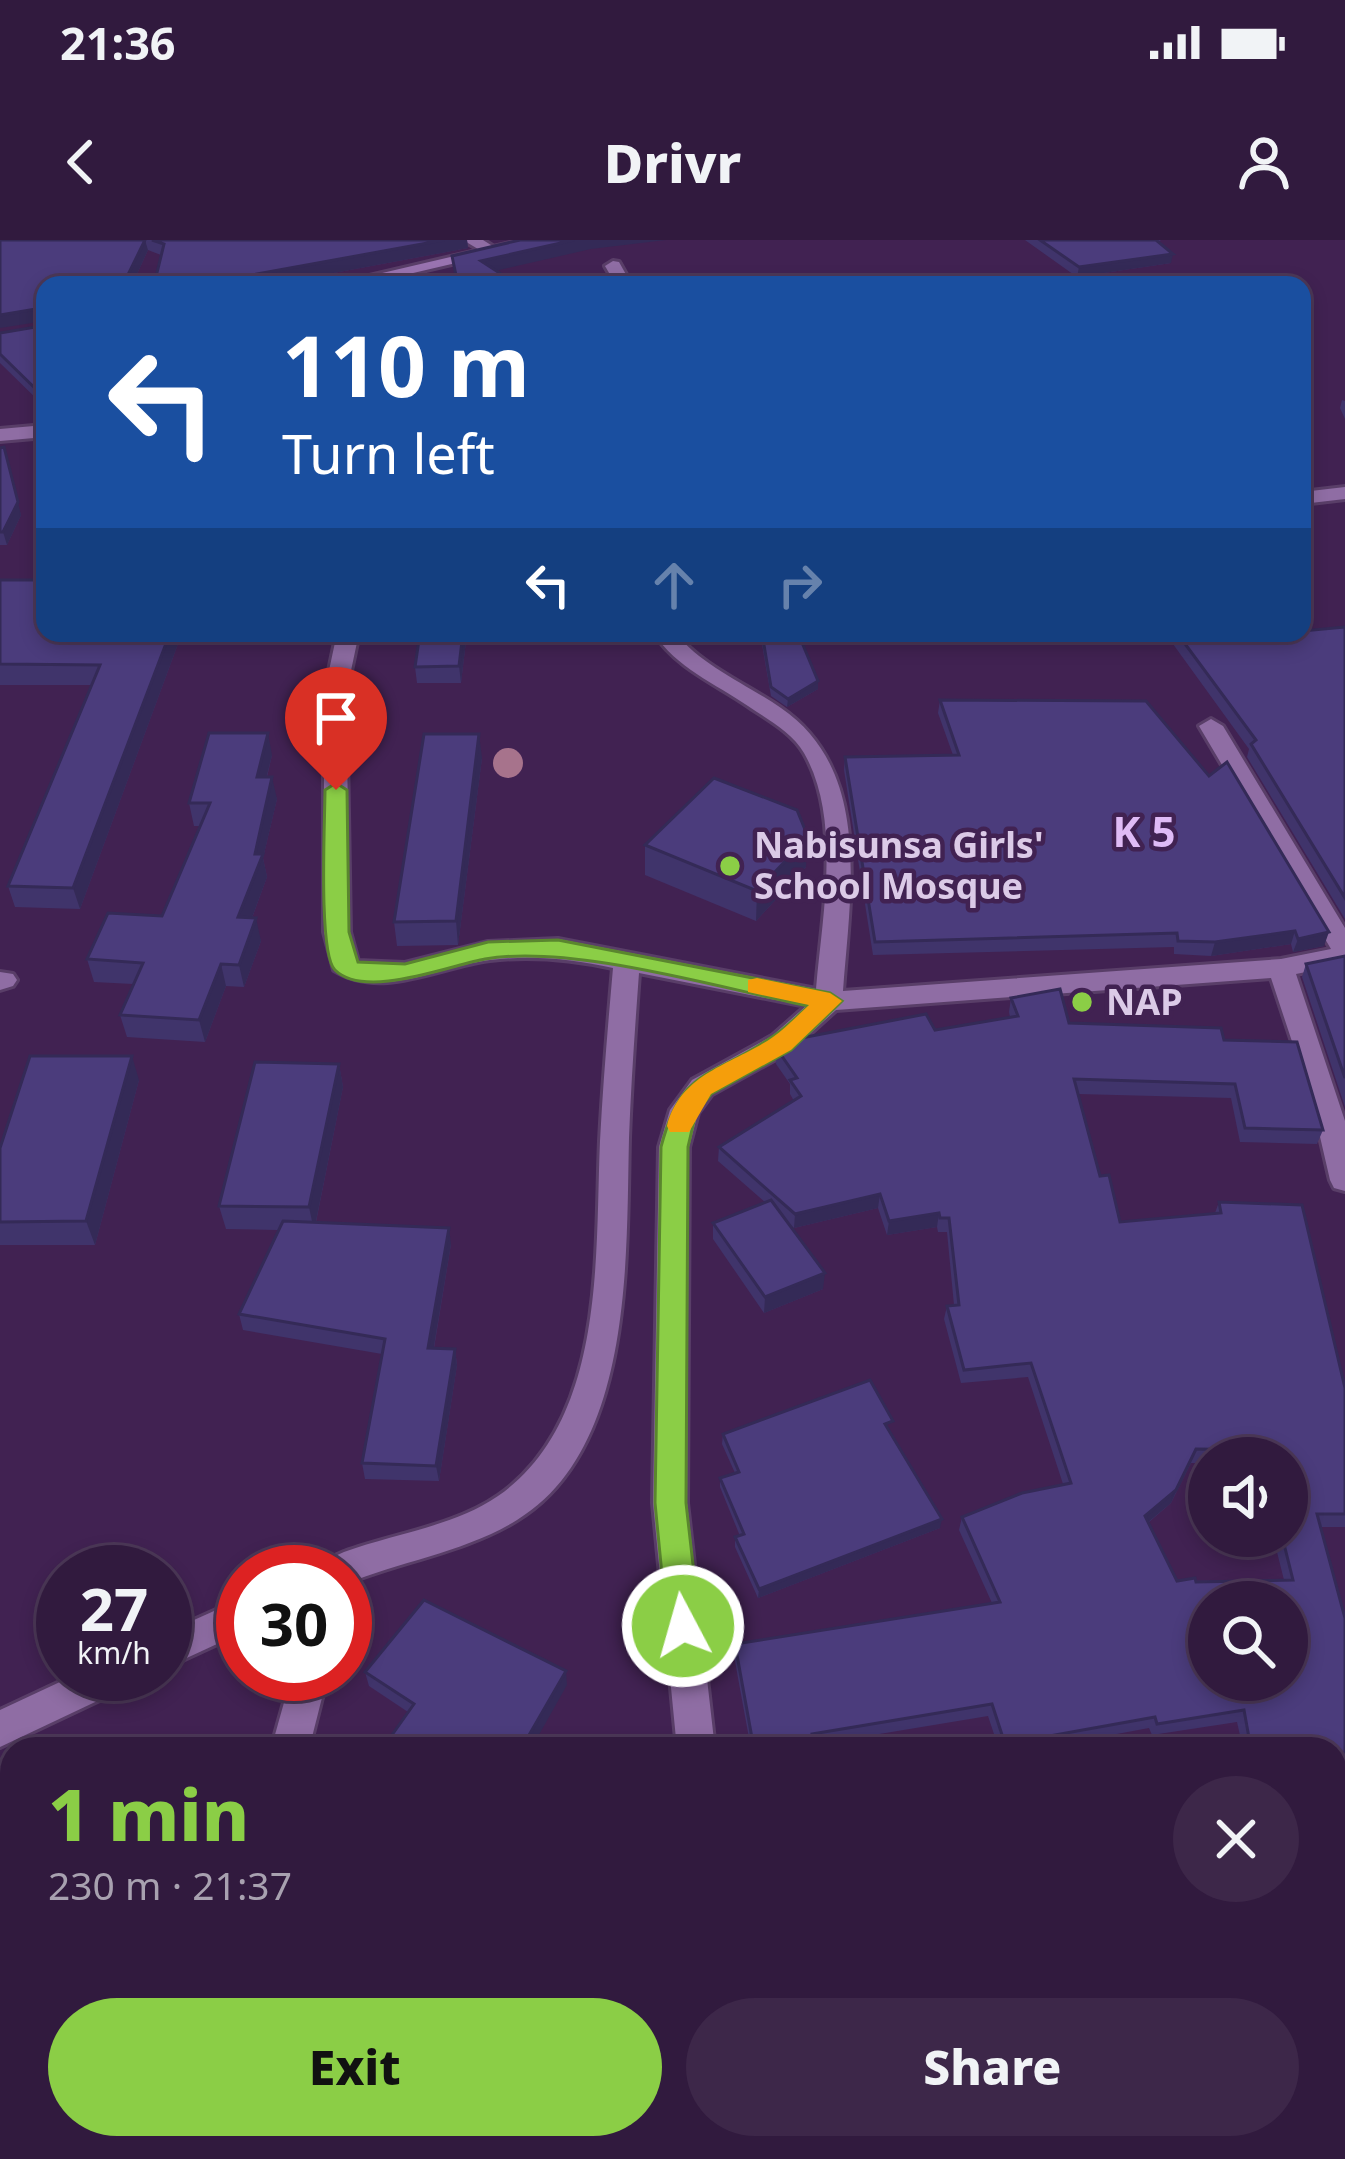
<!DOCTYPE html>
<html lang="en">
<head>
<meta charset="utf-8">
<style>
  body { margin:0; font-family:"Noto Sans",sans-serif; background:#3d2749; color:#f1f3f6; height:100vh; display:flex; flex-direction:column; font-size:45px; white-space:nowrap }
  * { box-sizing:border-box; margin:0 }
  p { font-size:39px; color:#a8a1b0 }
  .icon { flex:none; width:66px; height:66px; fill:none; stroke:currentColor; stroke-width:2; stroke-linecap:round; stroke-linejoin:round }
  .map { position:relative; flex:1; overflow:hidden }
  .side { position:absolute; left:0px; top:1497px; width:1347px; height:423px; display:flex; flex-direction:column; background:#311a3e; border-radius:36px 36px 0 0; box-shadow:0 6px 18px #0003,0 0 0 3px #4c3858 }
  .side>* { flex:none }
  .guide { position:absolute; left:36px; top:36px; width:1275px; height:366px; border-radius:24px; box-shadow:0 6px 18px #0003,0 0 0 3px #4c3858; background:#1a4fa0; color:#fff; overflow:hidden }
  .tools { position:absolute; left:1188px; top:1197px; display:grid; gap:24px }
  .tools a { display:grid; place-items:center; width:120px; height:120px; border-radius:50%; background:#311a3e; box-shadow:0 6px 18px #0003,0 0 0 3px #4c3858; font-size:60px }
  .speed { position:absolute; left:36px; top:1305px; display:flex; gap:24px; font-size:60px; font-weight:700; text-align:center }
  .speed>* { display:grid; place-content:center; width:156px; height:156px; border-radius:50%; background:#311a3e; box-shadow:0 6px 18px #0003,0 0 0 3px #4c3858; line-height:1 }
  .speed small { font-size:30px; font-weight:400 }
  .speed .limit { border:18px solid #d22; background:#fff; color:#111 }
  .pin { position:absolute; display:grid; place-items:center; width:102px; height:102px; color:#fff; margin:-123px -51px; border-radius:50% 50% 50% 0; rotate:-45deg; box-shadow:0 0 12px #0007 }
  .pin .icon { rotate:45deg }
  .me { position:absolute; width:132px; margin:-66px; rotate:354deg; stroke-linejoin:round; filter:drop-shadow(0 0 9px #0008) }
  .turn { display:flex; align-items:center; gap:42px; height:252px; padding:0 48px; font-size:54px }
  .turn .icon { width:156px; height:156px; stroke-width:2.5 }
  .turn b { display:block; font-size:84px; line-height:102px }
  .lanes { display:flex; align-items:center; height:114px; padding:0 48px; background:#0003; justify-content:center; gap:60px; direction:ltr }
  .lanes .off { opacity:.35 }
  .round { display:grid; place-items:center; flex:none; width:126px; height:126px; border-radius:63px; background:#3d2749 }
  .overview { display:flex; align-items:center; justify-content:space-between; height:204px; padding:0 48px }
  h1 { font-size:72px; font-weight:800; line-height:90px; color:#8bce46 }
  .cta { display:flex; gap:24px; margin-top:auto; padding:24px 48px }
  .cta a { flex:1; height:138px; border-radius:72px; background:#8bce46; color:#111; font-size:48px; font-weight:800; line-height:138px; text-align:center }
  .cta a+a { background:#3d2749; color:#f1f3f6 }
  .status { display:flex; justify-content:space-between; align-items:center; height:84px; padding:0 60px; background:#311a3e; direction:ltr }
  .status svg { height:33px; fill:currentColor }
  header { display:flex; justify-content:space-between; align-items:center; height:156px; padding:0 48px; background:#311a3e; font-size:54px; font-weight:800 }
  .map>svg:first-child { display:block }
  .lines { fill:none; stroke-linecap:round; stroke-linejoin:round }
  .street-casing { stroke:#593e68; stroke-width:6 }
  .secondary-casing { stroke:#593e68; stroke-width:6 }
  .street { fill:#8f6da4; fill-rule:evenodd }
  .secondary { fill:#9973b0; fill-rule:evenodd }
  .tree { fill:#a7738c }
  .wall { fill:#40346b; fill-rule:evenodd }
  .shaded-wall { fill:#342a57 }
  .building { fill:#4b3c7c; stroke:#342a57; stroke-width:3; fill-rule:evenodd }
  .route { fill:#8bce46; stroke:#5a862e; stroke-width:3 }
  .slow { fill:#f59e0b }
  .poi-dot { fill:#8bce46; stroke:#412252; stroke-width:4.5 }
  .labels { text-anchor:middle; stroke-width:9; stroke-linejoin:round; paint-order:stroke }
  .poi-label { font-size:36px; font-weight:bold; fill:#dbcae7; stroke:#412252; text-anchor:start }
  .quarter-label { font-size:42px; font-weight:bold; fill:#dfbbf6; stroke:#412252 }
</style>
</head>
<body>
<div class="status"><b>21:36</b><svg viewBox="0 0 49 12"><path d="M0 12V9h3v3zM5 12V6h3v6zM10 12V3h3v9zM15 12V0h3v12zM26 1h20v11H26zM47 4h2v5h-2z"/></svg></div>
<header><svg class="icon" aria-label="back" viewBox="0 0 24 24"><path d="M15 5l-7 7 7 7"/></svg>Drivr<svg class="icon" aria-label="person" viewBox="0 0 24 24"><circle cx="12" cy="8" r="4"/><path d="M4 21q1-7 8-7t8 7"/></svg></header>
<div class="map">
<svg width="1345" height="1919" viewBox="0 0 1345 1919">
  <rect width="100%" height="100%" fill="#412252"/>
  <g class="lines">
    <defs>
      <g id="street">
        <polygon points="463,0 483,0 502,12 488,15"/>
        <polygon points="613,21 619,22 632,45 616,45 605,26"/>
        <polygon points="45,185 45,197 0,201 0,189"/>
        <polygon points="1345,247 1345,259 1302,264 1302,252"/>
        <path d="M 337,393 L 359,393 L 346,454 L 350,692 L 358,721 L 405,723 L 488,702 L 558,699 L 816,749 C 822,677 842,579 804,513 C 792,492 767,479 748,466 C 716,444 675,427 654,393 L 676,393 C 700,425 748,445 781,468 C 873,531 850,654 843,751 L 1281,719 L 1331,709 L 1199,486 L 1211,479 L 1223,486 L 1345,688 L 1345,724 L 1296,734 L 1345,881 L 1345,951 L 1334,948 L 1330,940 L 1312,862 L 1271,738 L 836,770 L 792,810 L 712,854 L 698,873 L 689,907 L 687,1263 L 715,1509 L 677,1509 L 653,1263 L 659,907 L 670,870 L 692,840 L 772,796 L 806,766 L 639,733 C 635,788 631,843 629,898 C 626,1017 634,1209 517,1280 C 465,1312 401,1321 345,1344 L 345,1332 L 318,1332 L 324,1321 L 344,1312 C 393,1294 455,1286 498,1256 C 606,1181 595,1017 600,901 C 603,843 608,785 613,728 C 572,719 533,715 490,720 C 440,726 382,760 334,730 L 324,692 L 324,454 Z"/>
        <polygon points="0,732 13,734 17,740 13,746 0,750"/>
        <polygon points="243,1358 243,1392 165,1428 165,1393"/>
        <polygon points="77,1434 134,1434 129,1446 0,1507 0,1470"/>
        <polygon points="292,1434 328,1434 309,1509 271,1509"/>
        <rect x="1335" y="1528" width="10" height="38"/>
        <polygon points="160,1908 204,1908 201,1919 157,1919"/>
      </g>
      <polygon id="secondary" points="523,0 554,0 362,45 331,45"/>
    </defs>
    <use href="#street" class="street-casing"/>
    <use href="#secondary" class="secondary-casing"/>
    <use href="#street" class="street"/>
    <use href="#secondary" class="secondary"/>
  </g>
  <circle class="tree" cx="508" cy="523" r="15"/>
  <g class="wall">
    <polygon points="0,0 467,0 468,8 269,45 154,45 161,15 148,10 132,45 45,45 45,72 43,72 45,78 45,167 0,123 0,93 42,86 45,81"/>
    <polygon points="1025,0 1161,0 1158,2 1171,23 1077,37"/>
    <polygon points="1342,160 1345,161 1345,179 1340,168"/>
    <polygon points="0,208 21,275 7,305 0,305"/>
    <polygon points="0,340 45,393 182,393 80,669 15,667 8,646 92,445 0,445"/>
    <polygon points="1345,387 1345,679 1247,517 1249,509 1165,393 1302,393"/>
    <polygon points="420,393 467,393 461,443 417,443 415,427"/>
    <polygon points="760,393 798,393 818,441 818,449 787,467 771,456"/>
    <polygon points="940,460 1324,706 1293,712 1291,704 1211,716 1174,714 1174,707 873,715 844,530 845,517 953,515 938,473"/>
    <polygon points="272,515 267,537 277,559 263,618 267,637 252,678 261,701 244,747 226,746 205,802 127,797 120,775 133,744 94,742 87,719 162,676 201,586 194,586 189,563"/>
    <polygon points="482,518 458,705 397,706 394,682"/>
    <polygon points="645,605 806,627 756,681 645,635"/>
    <polygon points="1345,716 1345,867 1302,737 1306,724"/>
    <path d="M 1011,758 L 1069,783 L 1224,800 L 1323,890 L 1317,904 L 1240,902 L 1231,858 L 1078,854 L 1100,936 L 1120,982 L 1215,973 L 1219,962 L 1345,1148 L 1345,1287 L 1320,1287 L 1345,1378 L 1345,1525 L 1335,1525 L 1335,1509 L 1243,1509 L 1237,1482 L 1152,1495 L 1149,1488 L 1036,1509 L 999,1509 L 988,1476 L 813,1505 L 814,1509 L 751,1509 L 734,1416 L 735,1404 L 992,1363 L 959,1290 L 962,1277 L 1063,1244 L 1028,1137 L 961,1143 L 944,1079 L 947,1066 L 954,1065 L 947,992 L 938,992 L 937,987 L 887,995 L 878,968 L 794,988 L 787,982 L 823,1049 L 764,1073 L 713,999 L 713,983 L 765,962 L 718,921 L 719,907 L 794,861 L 790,854 L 790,844 L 776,824 L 777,809 L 935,790 L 1010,777 L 1009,772 ZM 1209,1218 L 1287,1218 L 1287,1296 L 1273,1296 L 1284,1340 L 1177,1341 L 1148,1283 L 1171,1263 L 1191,1223 L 1209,1223 Z"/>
    <polygon points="339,824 343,847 316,982 451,1004 434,1108 455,1109 457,1125 439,1241 365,1239 362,1223 382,1114 243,1090 239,1074 278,990 226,989 219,966"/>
    <polygon points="139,840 95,1005 0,1005 0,908"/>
    <polygon points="889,1191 940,1288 758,1358 735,1307 735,1297 740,1296 720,1247 720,1238 735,1233 722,1204 723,1194 891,1191"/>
    <polygon points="365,1432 567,1445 408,1472 369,1446"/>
    <polygon points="1345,1569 1345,1722 1335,1691 1335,1570"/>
    <polygon points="996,1908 1260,1908 1264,1919 999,1919"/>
  </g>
  <g class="shaded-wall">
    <polygon points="145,0 148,10 132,45 123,45"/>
    <polygon points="444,0 467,0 468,8 269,45 197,45"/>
    <polygon points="574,0 666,0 591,9 482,34 481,21"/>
    <polygon points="1173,14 1171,23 1077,37 1079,27"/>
    <polygon points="45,59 43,72 45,81 0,88 0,75"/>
    <polygon points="8,220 21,275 7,305 3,292"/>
    <polygon points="170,393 182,393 80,669 73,648"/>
    <polygon points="463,393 467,393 461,443 459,426"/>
    <polygon points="818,441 818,449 787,467 788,459"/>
    <polygon points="268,493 272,515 261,559 257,537"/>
    <polygon points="479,494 482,518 458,705 456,681"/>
    <polygon points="272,537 277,559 263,618 267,637 244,699 238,677"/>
    <polygon points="808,597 806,627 756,681 757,651"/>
    <polygon points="256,678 261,701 244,747 239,725"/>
    <polygon points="1295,691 1291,704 1211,716 1215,702"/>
    <polygon points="1329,692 1324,706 1293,712 1298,699"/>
    <polygon points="221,724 226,746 205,802 199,780"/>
    <polygon points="132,816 139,840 95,1005 86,981"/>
    <polygon points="339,824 343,847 314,991 309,967"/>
    <polygon points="880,954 878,968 794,988 795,974"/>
    <polygon points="939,973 937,987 887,995 889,981"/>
    <polygon points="449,988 451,1004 431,1124 428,1108"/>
    <polygon points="825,1033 823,1049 764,1073 765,1057"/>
    <polygon points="455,1109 457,1125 439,1241 436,1226"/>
    <polygon points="1196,1209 1171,1263 1140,1289 1145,1276"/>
    <polygon points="942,1279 940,1288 758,1358 759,1349"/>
    <polygon points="566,1431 567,1445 531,1509 521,1509"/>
    <polygon points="479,1908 490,1908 484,1919 473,1919"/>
  </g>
  <g class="building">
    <polygon points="0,0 145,0 123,45 45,45 45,59 39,60 42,68 0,75"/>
    <polygon points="152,0 444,0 197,45 178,45 175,41 154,45 164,4"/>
    <polygon points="520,0 574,0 481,21 518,45 458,45 452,16"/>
    <polygon points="1040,0 1156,0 1173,14 1079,27"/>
    <polygon points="45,80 45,158 0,114 0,93 42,86"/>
    <polygon points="4,207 18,262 3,292 0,292 0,208"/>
    <polygon points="0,340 45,340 45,393 170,393 73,648 8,646 100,425 0,424"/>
    <polygon points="1345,387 1345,658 1251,504 1256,500 1177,393 1302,393 1302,391"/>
    <polygon points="420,393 463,393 459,426 415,427"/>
    <polygon points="762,393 798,393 818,441 788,459 771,447"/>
    <polygon points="940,460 1146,461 1209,536 1227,522 1329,692 1298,699 1295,691 1215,702 1178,701 1177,693 875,702 845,517 959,515"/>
    <polygon points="209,493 268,493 257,537 272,537 255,614 263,614 238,677 256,678 239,725 221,724 199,780 120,775 143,723 87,719 108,673 162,676 210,563 189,563"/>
    <polygon points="424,494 479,494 456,681 394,682"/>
    <polygon points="714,538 797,570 808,597 757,651 645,605"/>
    <polygon points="1345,716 1345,838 1306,724"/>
    <path d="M 1060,749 L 1069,783 L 1221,788 L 1224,800 L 1297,802 L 1323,890 L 1245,888 L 1235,844 L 1074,839 L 1100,936 L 1109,935 L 1120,982 L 1221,973 L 1219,962 L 1302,965 L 1345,1148 L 1345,1274 L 1317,1274 L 1345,1378 L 1345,1513 L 1335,1513 L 1335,1509 L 1251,1509 L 1244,1470 L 1157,1484 L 1155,1477 L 1005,1504 L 992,1464 L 812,1494 L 814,1509 L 754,1509 L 735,1404 L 1000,1362 L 962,1277 L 1022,1253 L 1071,1243 L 1031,1123 L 964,1130 L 947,1066 L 959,1065 L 949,978 L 940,978 L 939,973 L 889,981 L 880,954 L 795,974 L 719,907 L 801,856 L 790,840 L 797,838 L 777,809 L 796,799 L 926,774 L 935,790 L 1018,776 L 1011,758 ZM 1196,1209 L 1262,1210 L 1264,1218 L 1287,1218 L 1287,1296 L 1282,1296 L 1293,1340 L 1196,1342 L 1195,1338 L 1177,1341 L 1145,1276 L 1176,1250 ZM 1209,1362 L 1287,1362 L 1287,1440 L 1209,1440 Z"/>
    <polygon points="30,816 132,816 86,981 0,982 0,908"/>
    <polygon points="255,822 339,824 309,967 219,966"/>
    <polygon points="771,960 825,1033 765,1057 713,983"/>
    <polygon points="283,981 449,988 428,1108 455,1109 436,1226 362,1223 385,1099 239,1074"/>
    <polygon points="870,1140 893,1181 885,1184 942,1279 759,1349 735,1297 744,1294 720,1238 739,1232 723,1194"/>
    <polygon points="424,1360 566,1431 521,1509 382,1509 414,1464 365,1432"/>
    <polygon points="1345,1569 1345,1679 1344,1676 1335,1677 1335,1570"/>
    <polygon points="357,1908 479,1908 473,1919 351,1919"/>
    <polygon points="680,1908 874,1908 875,1919 681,1919"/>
    <polygon points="1004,1908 1260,1908 1264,1919 1007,1919"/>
  </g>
  <path class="route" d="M 336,543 L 347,550 L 349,692 L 358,722 L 405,724 L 488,702 L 558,700 L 830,753 L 842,761 L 791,810 L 711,854 L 696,873 L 688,907 L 686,1263 L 700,1386 L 695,1397 L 683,1401 L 671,1397 L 667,1386 L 655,1263 L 661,907 C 682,825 712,839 772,797 C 785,789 797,776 809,766 C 720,748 572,704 485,719 C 451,725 365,760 335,730 C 318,714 325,579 325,550 Z"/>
  <path class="slow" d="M 757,738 L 830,753 L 842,761 L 791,810 L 711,854 L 689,892 L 670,892 L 667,886 C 681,832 733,825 773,797 C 786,788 797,776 809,765 L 748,752 L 748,740 Z"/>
  <g class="poi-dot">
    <circle cx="730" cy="626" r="12"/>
    <circle cx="1082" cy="762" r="12"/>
  </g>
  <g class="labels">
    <g class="poi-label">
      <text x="754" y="618">Nabisunsa Girls'<tspan x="754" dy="41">School Mosque</tspan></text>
      <text x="1106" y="775">NAP</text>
    </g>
    <g class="quarter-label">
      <text x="1144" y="607">K 5</text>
    </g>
  </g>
</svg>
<div class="tools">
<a><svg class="icon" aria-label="sound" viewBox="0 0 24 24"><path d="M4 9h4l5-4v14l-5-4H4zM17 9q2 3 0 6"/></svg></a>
<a><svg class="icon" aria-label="search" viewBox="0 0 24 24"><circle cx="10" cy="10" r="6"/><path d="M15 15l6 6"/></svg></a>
</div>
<div class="speed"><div>27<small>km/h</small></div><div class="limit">30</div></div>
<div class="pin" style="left:336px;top:550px;background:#d93025"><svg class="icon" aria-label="arrive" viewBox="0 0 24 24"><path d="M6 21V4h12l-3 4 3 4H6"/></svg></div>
<svg class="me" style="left:683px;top:1386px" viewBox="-20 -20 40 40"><circle r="17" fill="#8bce46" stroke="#fff" stroke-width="3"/><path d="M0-11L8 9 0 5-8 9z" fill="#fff"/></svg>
<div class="guide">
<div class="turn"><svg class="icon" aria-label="left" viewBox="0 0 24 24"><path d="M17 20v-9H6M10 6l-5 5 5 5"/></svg><div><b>110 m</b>Turn left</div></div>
<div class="lanes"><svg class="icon" aria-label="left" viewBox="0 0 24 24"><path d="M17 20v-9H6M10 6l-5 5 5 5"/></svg><svg class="icon off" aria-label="ahead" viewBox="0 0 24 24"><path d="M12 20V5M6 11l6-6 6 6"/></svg><svg class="icon off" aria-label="right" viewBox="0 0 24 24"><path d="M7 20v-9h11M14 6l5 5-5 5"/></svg></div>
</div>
<section class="side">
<div class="overview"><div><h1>1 min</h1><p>230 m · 21:37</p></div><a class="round"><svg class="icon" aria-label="close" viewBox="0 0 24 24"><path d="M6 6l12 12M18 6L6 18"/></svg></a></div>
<div class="cta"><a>Exit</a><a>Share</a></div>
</section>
</div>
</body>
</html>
